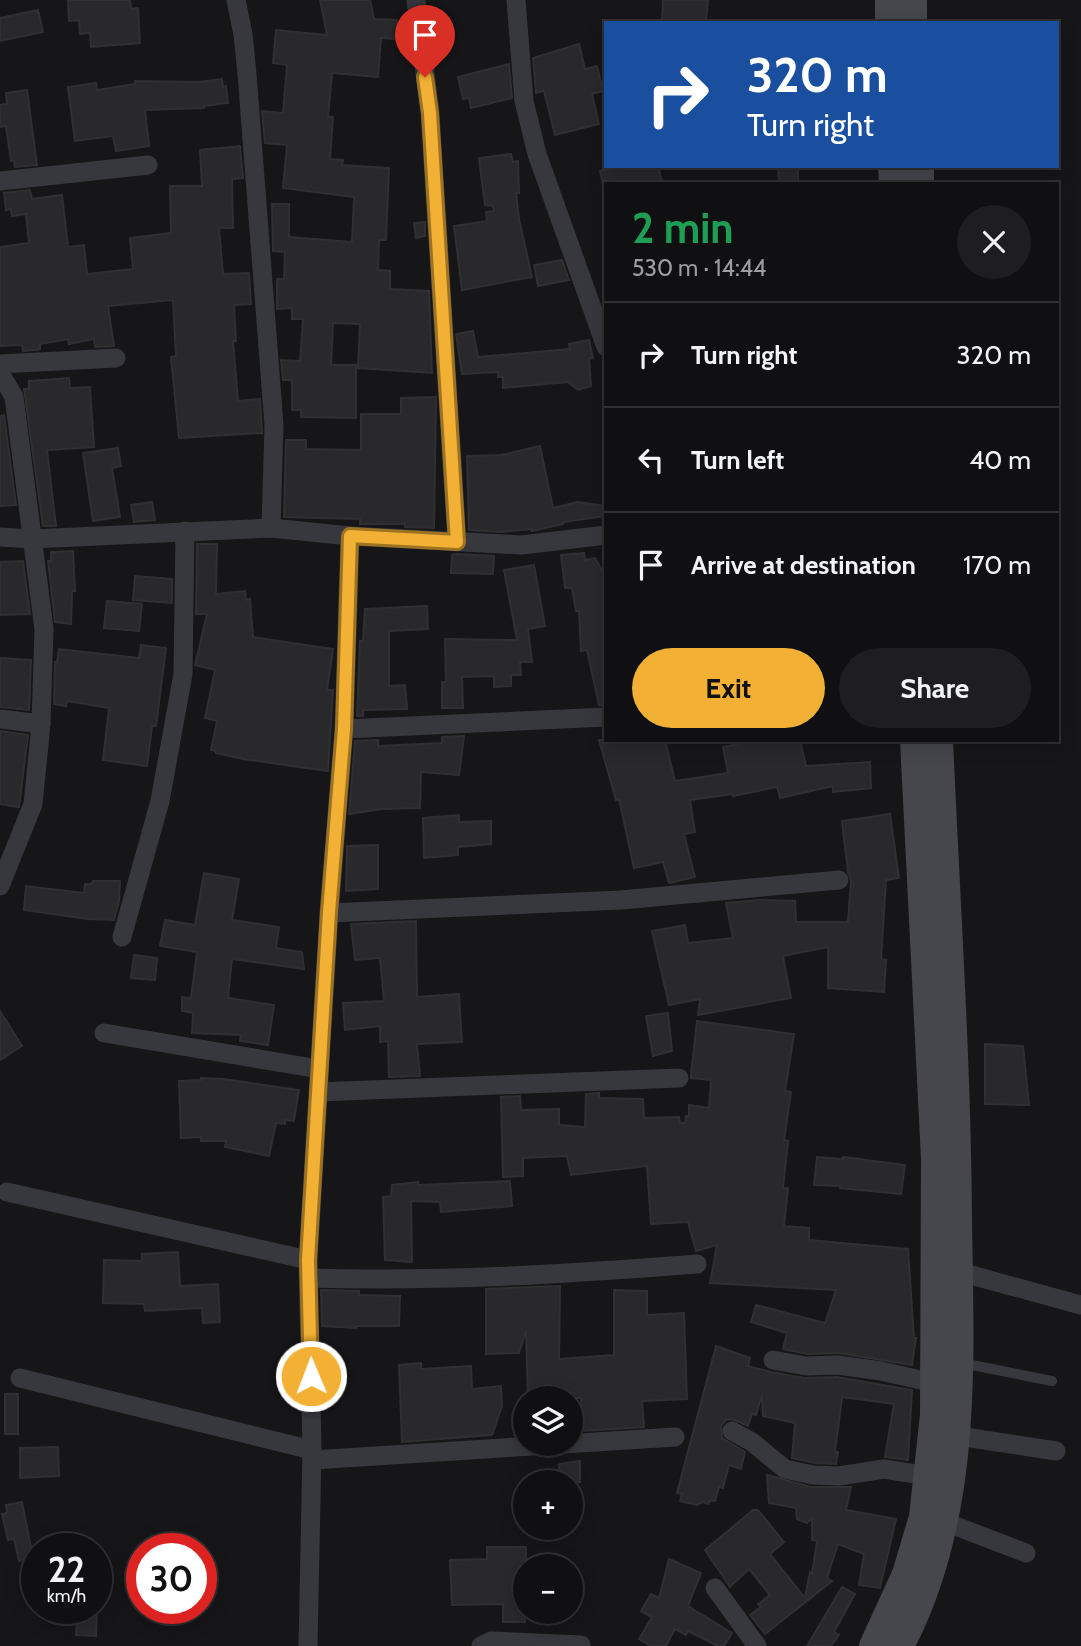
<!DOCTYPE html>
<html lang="en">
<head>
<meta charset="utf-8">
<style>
  body { margin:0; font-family:Cabin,sans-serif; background:#1e1e20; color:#f1f3f6; height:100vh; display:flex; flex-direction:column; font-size:26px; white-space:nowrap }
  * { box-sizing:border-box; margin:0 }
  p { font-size:23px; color:#9c9d9f }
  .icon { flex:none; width:38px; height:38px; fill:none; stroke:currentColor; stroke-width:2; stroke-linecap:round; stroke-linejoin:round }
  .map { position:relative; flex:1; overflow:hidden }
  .sheet { position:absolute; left:604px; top:182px; width:455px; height:560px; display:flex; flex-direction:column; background:#101012; border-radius:0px; box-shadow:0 4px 18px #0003,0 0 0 2px #303032 }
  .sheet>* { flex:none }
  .top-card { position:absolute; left:604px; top:21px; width:455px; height:147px; border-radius:0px; box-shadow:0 4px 18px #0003,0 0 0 2px #303032; background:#1a4fa0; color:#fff; overflow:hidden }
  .tools { position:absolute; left:513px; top:1386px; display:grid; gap:14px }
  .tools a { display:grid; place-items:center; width:70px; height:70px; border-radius:50%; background:#101012; box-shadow:0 4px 18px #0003,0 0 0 2px #303032; font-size:35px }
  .speed { position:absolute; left:21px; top:1533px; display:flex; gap:14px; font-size:35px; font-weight:700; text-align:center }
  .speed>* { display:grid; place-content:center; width:91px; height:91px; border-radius:50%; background:#101012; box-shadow:0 4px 18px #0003,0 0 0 2px #303032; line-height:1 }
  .speed small { font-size:18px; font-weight:400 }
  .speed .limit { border:10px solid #d22; background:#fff; color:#111 }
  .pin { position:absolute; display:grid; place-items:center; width:60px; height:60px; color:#fff; margin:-72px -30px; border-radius:50% 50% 50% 0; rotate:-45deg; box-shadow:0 0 7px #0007 }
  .pin .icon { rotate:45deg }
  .me { position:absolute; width:77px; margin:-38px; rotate:359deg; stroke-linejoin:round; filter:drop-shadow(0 0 5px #0008) }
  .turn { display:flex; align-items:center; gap:24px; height:147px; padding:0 28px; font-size:32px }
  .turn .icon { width:91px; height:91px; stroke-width:2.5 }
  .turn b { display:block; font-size:49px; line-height:60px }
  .round { display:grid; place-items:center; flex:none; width:74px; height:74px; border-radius:37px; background:#1e1e20 }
  .overview { display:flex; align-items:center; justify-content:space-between; height:119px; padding:0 28px }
  h1 { font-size:42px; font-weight:800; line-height:52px; color:#1e9e55 }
  .cta { display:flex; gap:14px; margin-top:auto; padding:14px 28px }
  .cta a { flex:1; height:80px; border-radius:42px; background:#f2b134; color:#111; font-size:28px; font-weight:800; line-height:80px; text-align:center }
  .cta a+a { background:#1e1e20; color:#f1f3f6 }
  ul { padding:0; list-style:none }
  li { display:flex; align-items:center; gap:21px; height:105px; padding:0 28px; border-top:2px solid #303032 }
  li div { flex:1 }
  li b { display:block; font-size:26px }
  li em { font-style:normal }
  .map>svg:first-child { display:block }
  .building { fill:#29292c; stroke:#303034; stroke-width:2 }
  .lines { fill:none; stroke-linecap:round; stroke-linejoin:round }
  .lane { stroke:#37383d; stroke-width:10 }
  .street { stroke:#37383d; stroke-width:19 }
  .secondary { stroke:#45474d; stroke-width:28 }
  .route-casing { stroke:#9d7322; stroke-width:18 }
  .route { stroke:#f2b134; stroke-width:12 }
</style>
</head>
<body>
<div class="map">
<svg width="1081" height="1646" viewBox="0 0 1081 1646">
  <rect width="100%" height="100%" fill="#161618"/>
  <g class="building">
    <polygon points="68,0 130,0 131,9 138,8 140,43 91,47 90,33 80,34 79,20 69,21"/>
    <polygon points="320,0 370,0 374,19 397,20 397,39 381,38 378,77 332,73 328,117 333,117 330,159 343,160 342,165 389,168 386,240 379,240 378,270 390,271 390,289 429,291 432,373 358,368 360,324 333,323 331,365 356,365 356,418 301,417 301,410 292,410 292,380 283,380 281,360 300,361 303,319 292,319 292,308 277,309 277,279 284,279 285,252 273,251 272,204 289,204 289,237 352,242 354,197 283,188 287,145 265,143 262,111 283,113 287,65 273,63 276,30 327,35"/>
    <polygon points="663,0 708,0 706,23 662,23"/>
    <polygon points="38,10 43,32 0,41 0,18"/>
    <polygon points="579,44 585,69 597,66 603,91 592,94 599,124 555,135 544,91 536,93 533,58"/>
    <polygon points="509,64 512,98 471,108 469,98 463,99 458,77"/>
    <polygon points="222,79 223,87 226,86 228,103 204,106 204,108 145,110 149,146 116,151 113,136 75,141 68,87 96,83 97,90 135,84 135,81 198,82"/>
    <polygon points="27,90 37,165 15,167 14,160 11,161 6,126 0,127 0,105 7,104 6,93"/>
    <polygon points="240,146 243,178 232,179 233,228 219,228 223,274 249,273 251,304 234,305 236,341 233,341 238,401 260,399 262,433 179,438 171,357 176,356 173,300 108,306 114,346 95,347 94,339 69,344 68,339 40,344 40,349 36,350 23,351 22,345 0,346 0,247 29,243 26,214 12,216 11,209 6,210 4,193 30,190 32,199 62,195 68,247 84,245 87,274 133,269 130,238 171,233 170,186 202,186 200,150"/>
    <polygon points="511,154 513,162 518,161 519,193 516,193 519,219 532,277 462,290 454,226 487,221 486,212 494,211 493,206 485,205 479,158"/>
    <polygon points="617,166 658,166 662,181 652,184 603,184 600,171"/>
    <polygon points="778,166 798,166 798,184 779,184"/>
    <polygon points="425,222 425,236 416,238 414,223"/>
    <polygon points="562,260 569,280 538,286 534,265"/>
    <polygon points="473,331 478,357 570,349 569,344 589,340 593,358 589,359 591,386 578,390 568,382 503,388 503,377 498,377 498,372 462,374 456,334"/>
    <polygon points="69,378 70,388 90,387 94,447 47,450 56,526 43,526 24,389 29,389 29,381"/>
    <polygon points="436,397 434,528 405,527 405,524 360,524 360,519 284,517 286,440 306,440 306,449 361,450 361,414 401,414 401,398"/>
    <polygon points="4,415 16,505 0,506 0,416"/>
    <polygon points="540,446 553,508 578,502 606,506 606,516 563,522 563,524 532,531 532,529 501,532 469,530 467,456 502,455"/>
    <polygon points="118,448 121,466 112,468 120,517 93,521 83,453"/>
    <polygon points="152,502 155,520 134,522 131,505"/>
    <polygon points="197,544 217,544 216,594 245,591 246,600 250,599 253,637 333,649 327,690 333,690 328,771 243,759 216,753 216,751 211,750 217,721 205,718 215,670 195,665 207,614 196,614"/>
    <polygon points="73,551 75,591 72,591 71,624 55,622 48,561 51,561 51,552"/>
    <polygon points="584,553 585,560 595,558 606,577 606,705 599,705 587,650 581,651 579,611 576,611 572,588 565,588 561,555"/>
    <polygon points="456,554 494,556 493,574 451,573 452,555"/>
    <polygon points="23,561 30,614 0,615 0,562"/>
    <polygon points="534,565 545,626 528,629 532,662 520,662 521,675 511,675 511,686 494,687 494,676 462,677 463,708 442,708 442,682 446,682 445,639 517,640 504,570"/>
    <polygon points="135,576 172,579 172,603 133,600"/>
    <polygon points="107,601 142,604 139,631 104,628"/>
    <polygon points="427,606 428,629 389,631 389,686 405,685 407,709 363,710 363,716 357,716 360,641 363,641 365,609"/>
    <polygon points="141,645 166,648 156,726 152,726 147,766 103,760 109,708 67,701 66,706 54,704 55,662 57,662 59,649 139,658"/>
    <polygon points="0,658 31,660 29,710 0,707"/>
    <polygon points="0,731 28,735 19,807 0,804"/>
    <polygon points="464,736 459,775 421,772 420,808 382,809 349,814 355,741 378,740 378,746 442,743 442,737"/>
    <polygon points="599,740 665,740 675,781 728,773 723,747 757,740 800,740 806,766 870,762 871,788 833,792 833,786 780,798 777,787 733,796 732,794 690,800 695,832 684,834 695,877 669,883 663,862 634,868 619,799 616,800"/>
    <polygon points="890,814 899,878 886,880 881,959 886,960 884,992 828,988 828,947 783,956 791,998 698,1015 700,999 669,1005 652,931 685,925 688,943 733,938 726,903 760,900 795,901 796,922 848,922 851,880 848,872 842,821"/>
    <polygon points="459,815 459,822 491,821 491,844 458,847 458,855 424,858 423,818"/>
    <polygon points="378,845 378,889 346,891 347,846"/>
    <polygon points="204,873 239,879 232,920 279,927 276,948 302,952 304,969 232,959 228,998 274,1005 268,1045 240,1041 241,1035 192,1033 193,1013 182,1011 182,997 191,998 197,952 160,946 165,920 195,925"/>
    <polygon points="93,881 120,881 119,901 114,920 88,919 24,910 26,886 84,893 85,884 92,884"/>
    <polygon points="416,921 417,997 459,994 462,1042 417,1044 420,1076 389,1077 388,1041 380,1042 380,1026 345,1030 343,1003 384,1001 380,958 355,960 351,924"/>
    <polygon points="134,955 157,958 155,980 131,978"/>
    <polygon points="0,1011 22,1046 0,1060"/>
    <polygon points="668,1013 672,1051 653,1056 646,1016"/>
    <polygon points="697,1021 794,1034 785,1091 791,1092 784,1140 788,1141 783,1188 788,1188 784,1226 809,1228 809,1240 908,1249 914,1338 916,1338 912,1365 839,1353 807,1354 783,1349 787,1333 751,1322 756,1305 825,1323 836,1290 710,1283 717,1245 696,1251 688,1222 651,1224 647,1166 571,1175 567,1156 523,1158 523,1176 503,1177 501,1097 520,1096 521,1110 559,1109 559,1125 585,1127 586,1094 599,1093 599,1098 643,1099 644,1118 679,1117 680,1123 685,1123 686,1116 689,1116 689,1105 709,1108 711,1080 691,1078 691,1075"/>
    <polygon points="985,1044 1023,1046 1029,1105 985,1104"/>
    <polygon points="201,1078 223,1079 299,1090 294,1121 285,1120 285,1124 276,1123 269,1156 225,1147 226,1141 201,1141 201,1137 181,1138 179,1081 201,1080"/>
    <polygon points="817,1157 843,1159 843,1157 905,1165 901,1194 840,1188 840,1186 814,1185"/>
    <polygon points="510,1181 512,1206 441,1212 440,1202 411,1201 412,1262 385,1260 383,1197 391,1196 392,1185 418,1182 418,1185"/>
    <polygon points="178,1252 180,1286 218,1284 220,1322 203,1323 202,1308 145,1311 144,1304 103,1303 104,1260 142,1261 142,1254"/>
    <polygon points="560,1286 559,1359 614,1355 614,1290 647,1291 647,1315 684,1313 687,1399 642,1401 644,1427 582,1431 581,1398 528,1398 526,1330 519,1353 486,1354 486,1289"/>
    <polygon points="321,1290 359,1291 359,1295 400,1296 399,1326 357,1326 356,1328 322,1326"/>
    <polygon points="716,1346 750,1358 748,1366 771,1372 804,1378 837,1377 912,1390 908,1460 885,1457 894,1404 842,1397 835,1452 838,1452 836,1464 815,1463 792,1458 795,1423 763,1416 762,1395 756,1415 752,1414 748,1426 732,1419 726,1420 721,1426 722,1438 745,1452 741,1469 729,1465 723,1488 719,1487 715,1501 711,1500 708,1504 703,1502 697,1505 680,1501 682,1494 677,1493"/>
    <polygon points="421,1363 421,1369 471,1366 472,1389 501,1386 502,1406 492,1435 402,1442 399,1365"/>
    <rect x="5" y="1394" width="13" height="40"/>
    <polygon points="58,1447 59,1476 20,1478 20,1448"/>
    <polygon points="580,1461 580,1482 560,1482 559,1464"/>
    <polygon points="767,1475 811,1487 851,1487 846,1510 896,1519 880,1588 859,1585 864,1554 838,1544 827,1578 832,1581 765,1634 750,1615 761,1607 758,1604 770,1595 749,1569 730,1587 705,1550 753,1510 758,1510 784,1542 770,1554 805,1598 810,1572 812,1574 817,1541 812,1540 812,1518 807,1523 797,1519 796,1508 769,1503"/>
    <polygon points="22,1502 33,1558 19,1561 14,1539 8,1540 2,1514 7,1513 6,1505"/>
    <polygon points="487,1547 526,1547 525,1622 503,1622 503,1604 452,1605 450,1560 487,1559"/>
    <polygon points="669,1559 701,1573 688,1606 732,1633 724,1646 718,1646 688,1631 686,1635 675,1629 666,1646 651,1646 639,1639 652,1617 641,1611 651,1594 659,1598"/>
    <polygon points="842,1587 855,1594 834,1632 839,1635 831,1646 807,1646"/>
    <polygon points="78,1608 97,1608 96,1636 76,1635"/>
  </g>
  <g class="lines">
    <polyline class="lane" points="962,1363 1052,1381"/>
    <g class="street">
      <polyline points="236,0 243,34 247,74 274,425 271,528"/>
      <polyline points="416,0 430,113 457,542"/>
      <polyline points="516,0 524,101 537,154 606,347"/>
      <polyline points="0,181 148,165"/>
      <polyline points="0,364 116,358"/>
      <polyline points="0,373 14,397 44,629 41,724 33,804 0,886"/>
      <polyline points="0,537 32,539 271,528 350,536 522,545 606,535"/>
      <polyline points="0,719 41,724"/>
      <polyline points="344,729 606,717"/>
      <polyline points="329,913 621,900 839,880"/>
      <polyline points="122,937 160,801 183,674 185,531"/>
      <polyline points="104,1033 319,1069"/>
      <polyline points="318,1092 679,1078"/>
      <polyline points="7,1192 308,1260"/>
      <polyline points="949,1269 1081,1305"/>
      <path d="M 309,1278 C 439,1282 568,1274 697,1264"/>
      <polyline points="773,1360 806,1366 838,1365 881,1371 934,1383"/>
      <polyline points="20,1378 312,1450"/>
      <polyline points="732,1431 752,1442 785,1469 813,1475 839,1476 884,1469 928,1476"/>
      <polyline points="958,1436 1056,1451"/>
      <polyline points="312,1460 675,1437"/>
      <polyline points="945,1522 1026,1553"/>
      <polyline points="715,1588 757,1646"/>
      <polyline points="308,1646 312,1450 308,1260 329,913 344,729 350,536"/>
      <polyline points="481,1646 491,1641 581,1645"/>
    </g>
    <g class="secondary">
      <polyline points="913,0 913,23"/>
      <polyline points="889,23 889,0"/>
      <polyline points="892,166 893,184"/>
      <polyline points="920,166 920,184"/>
      <polyline points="873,1646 906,1574 923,1517 934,1415 935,1159 914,740"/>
      <path d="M 900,1646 C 969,1515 960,1364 958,1221 C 957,1061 946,900 939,740"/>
    </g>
  </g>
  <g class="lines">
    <defs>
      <polyline id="route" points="311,1376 308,1260 329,912 344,729 350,536 457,542 430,113 425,77"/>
    </defs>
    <use href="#route" class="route-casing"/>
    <use href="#route" class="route"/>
  </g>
</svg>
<div class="tools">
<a><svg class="icon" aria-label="layers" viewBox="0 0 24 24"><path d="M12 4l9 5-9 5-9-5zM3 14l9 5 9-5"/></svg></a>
<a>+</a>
<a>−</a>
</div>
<div class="speed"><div>22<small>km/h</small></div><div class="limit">30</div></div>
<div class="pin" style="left:425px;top:77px;background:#d93025"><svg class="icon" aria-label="arrive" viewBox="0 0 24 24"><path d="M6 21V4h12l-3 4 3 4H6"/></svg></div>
<svg class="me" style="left:311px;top:1376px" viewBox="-20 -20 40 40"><circle r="17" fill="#f2b134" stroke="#fff" stroke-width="3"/><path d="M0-11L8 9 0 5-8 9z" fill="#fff"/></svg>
<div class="top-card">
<div class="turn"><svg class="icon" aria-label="right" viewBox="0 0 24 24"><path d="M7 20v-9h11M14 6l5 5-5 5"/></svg><div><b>320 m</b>Turn right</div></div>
</div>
<section class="sheet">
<div class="overview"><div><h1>2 min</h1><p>530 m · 14:44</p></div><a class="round"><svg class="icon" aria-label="close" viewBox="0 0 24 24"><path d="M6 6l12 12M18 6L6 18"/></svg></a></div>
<ul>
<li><svg class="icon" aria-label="right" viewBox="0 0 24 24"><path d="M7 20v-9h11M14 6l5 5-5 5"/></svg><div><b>Turn right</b></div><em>320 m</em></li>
<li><svg class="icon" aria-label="left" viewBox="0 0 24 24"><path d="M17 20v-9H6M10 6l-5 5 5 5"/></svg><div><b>Turn left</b></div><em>40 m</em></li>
<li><svg class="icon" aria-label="arrive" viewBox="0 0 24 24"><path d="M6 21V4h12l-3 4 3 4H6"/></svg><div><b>Arrive at destination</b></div><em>170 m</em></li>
</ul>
<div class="cta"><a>Exit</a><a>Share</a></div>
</section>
</div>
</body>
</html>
